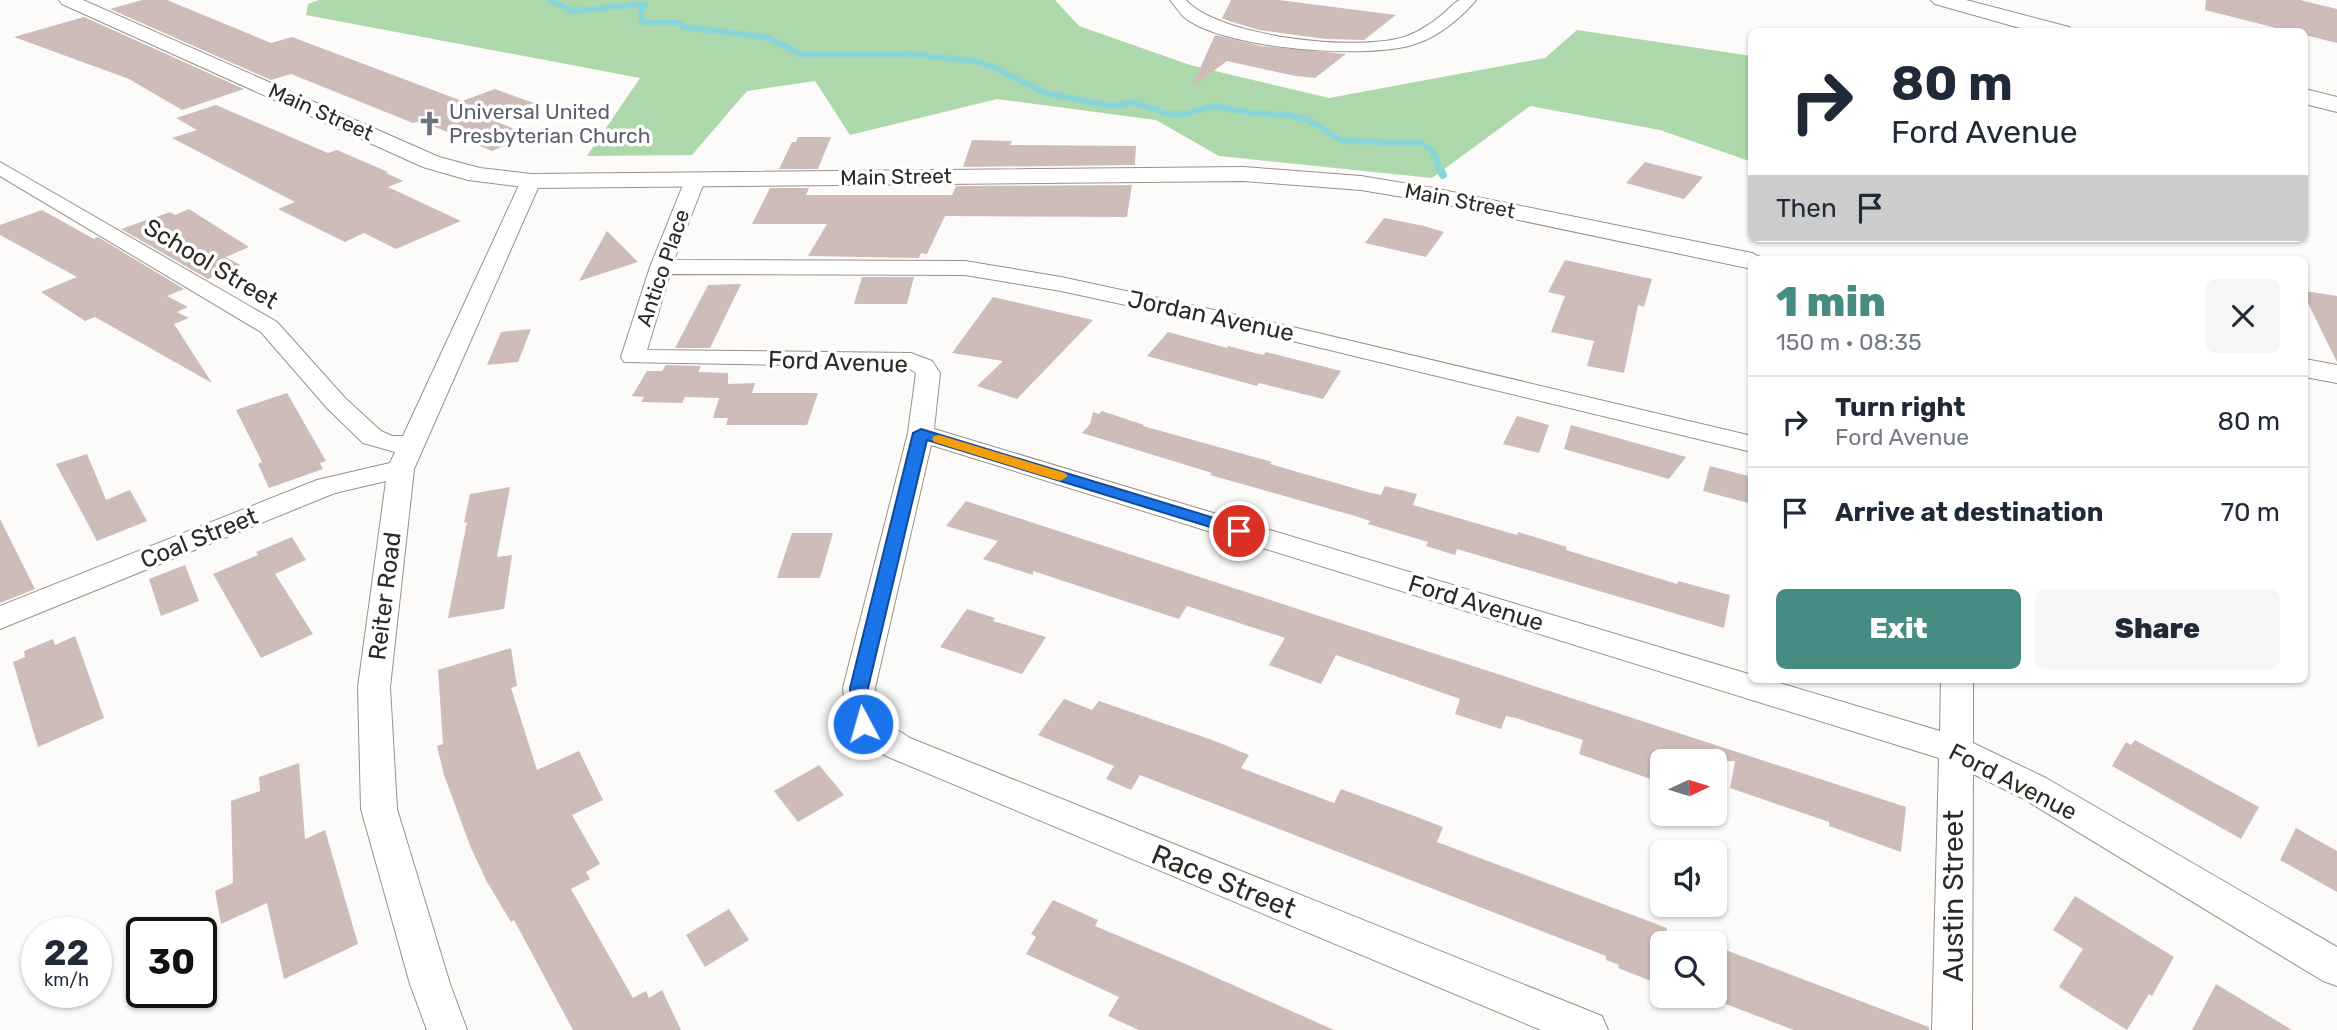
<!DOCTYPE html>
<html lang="en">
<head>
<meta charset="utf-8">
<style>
  body { margin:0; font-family:Rubik,sans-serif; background:#f6f6f7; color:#1f2937; height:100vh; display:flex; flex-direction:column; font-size:26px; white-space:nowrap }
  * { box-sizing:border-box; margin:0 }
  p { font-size:23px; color:#747a83 }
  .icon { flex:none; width:38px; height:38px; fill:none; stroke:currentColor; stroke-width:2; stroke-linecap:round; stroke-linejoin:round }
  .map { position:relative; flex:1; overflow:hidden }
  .sheet { position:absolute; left:1748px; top:256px; width:560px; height:427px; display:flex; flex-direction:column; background:#fff; border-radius:10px; box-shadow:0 2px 5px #0004 }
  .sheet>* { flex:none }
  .top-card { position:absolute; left:1748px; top:28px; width:560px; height:214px; border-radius:10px; box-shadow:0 2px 5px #0004; background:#fff; color:#1f2937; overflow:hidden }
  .needle { width:46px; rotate:86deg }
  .fabs { position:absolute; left:1650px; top:749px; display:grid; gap:14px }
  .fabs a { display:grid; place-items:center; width:77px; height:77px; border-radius:10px; background:#fff; box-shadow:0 2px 5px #0004; font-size:35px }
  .speed { position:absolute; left:21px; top:917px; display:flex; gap:14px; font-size:35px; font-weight:700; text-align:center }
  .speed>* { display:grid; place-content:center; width:91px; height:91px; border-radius:50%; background:#fff; box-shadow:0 2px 5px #0004; line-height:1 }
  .speed small { font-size:18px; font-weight:400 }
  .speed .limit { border:4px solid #111; border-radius:10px; background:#fff; color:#111 }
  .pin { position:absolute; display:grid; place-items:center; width:60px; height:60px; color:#fff; margin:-30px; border:4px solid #fff; border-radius:50%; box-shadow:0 2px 7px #0007 }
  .me { position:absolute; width:77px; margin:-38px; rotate:354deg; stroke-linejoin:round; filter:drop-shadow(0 0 5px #0008) }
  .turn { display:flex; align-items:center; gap:24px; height:147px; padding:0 28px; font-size:32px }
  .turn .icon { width:91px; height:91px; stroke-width:2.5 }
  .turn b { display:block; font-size:49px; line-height:60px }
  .then { display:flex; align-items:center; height:66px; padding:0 28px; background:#0003; gap:14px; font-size:26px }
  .round { display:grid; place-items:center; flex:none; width:74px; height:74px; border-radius:10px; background:#f6f6f7 }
  .summary { display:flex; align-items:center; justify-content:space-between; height:119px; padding:0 28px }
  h1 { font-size:42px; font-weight:800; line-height:52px; color:#478c82 }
  .button { display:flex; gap:14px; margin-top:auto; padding:14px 28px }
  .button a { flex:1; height:80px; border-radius:10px; background:#478c82; color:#fff; font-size:28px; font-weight:800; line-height:80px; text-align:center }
  .button a+a { background:#f6f6f7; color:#1f2937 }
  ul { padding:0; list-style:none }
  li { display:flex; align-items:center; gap:21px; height:91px; padding:0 28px; border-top:2px solid #e0e1e3 }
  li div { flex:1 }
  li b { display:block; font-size:26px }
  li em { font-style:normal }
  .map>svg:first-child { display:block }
  .forest { fill:#acd8ab }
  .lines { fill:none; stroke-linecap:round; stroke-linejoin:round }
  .stream-far1 { stroke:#89d6d8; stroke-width:6 }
  .stream { stroke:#89d6d8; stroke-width:8 }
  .building { fill:#cebcb8 }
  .minor-casing { stroke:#9b9185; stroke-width:2 }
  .tertiary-casing { stroke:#9b9185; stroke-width:2 }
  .secondary-casing { stroke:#9b9185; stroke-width:2 }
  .minor { fill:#fff; fill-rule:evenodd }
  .tertiary { fill:#fff; fill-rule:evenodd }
  .secondary { fill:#fff; fill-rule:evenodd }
  .route { fill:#1a73e8; stroke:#114b97; stroke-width:2 }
  .slow { fill:#f59e0b }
  .labels { text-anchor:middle; stroke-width:7; stroke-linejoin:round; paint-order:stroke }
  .far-street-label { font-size:21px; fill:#2d2924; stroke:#fff }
  .far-worship-label { font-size:21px; fill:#5b616d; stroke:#fff; text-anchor:start }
  .street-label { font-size:24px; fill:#2d2924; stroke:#fff }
  .near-street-label { font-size:28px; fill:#2d2924; stroke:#fff }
</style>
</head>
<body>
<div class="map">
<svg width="2337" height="1030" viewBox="0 0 2337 1030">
  <rect width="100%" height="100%" fill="#fdfbf9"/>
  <polygon class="forest" points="319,0 1055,0 1079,26 1190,65 1329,98 1545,58 1577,30 1752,56 1752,162 1660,130 1530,106 1432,178 1219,156 1156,120 997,99 850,135 815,81 747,91 692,155 587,156 640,78 306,15 308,4"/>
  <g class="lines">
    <polyline class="stream-far1" points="549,0 572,11 645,4 640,14 644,23 679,23 684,27 766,37 803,55 910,54 975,61 991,66 1045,93 1112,106 1134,102 1168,114 1187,114 1213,106 1252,113 1289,115 1308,120 1343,141 1421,143 1432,150 1442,173"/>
    <polyline class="stream" points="1441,171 1443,175"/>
  </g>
  <g class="building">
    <polygon points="142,0 167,0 271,43 292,37 462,101 495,89 534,103 498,117 503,120 497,122 529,135 492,151 421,121 413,123 291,74 271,80 110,9"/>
    <polygon points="1231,0 1279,0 1396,15 1364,40 1326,39 1259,30 1229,21 1222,18"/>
    <polygon points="2206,0 2300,0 2337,9 2337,43 2305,35 2305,32 2292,32 2205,10"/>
    <polygon points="84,17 244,89 182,110 129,79 14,37"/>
    <polygon points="1215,35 1261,46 1346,54 1315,78 1295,76 1227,61 1191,88"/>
    <polygon points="216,105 328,153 337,150 388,172 386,173 403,181 388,187 461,221 396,249 364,233 345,242 278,209 295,202 172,138 197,130 176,118"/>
    <polygon points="798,137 831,137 818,169 779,169 792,142 796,142"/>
    <polygon points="972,140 1012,141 1010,145 1136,146 1135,162 1135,165 963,167"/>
    <polygon points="1645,162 1703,177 1684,199 1626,183"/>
    <polygon points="1132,185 1127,217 945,216 927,254 921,253 919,258 808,256 827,224 752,224 770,188 809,188 806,195 952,195 956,186"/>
    <polygon points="189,209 249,247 226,257 240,265 208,279 121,229 170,212 175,215"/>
    <polygon points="42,210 94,239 98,237 184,289 167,296 188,307 177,312 189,318 174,324 212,383 95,317 85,321 41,292 77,277 0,235 0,225"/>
    <polygon points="1384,218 1424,226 1444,232 1426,257 1365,243"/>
    <polygon points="607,231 638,262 579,281"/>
    <polygon points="1565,260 1652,279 1644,307 1638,305 1624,373 1587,366 1594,341 1551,332 1565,296 1548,292"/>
    <polygon points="862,277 914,277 907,304 854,304"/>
    <polygon points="741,284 710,348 675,348 708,285"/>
    <polygon points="2305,291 2337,296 2337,362 2305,297"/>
    <polygon points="993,297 1093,320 1017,399 977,386 1003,361 952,353"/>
    <polygon points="531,329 518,362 487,365 501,332"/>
    <polygon points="1168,332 1227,348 1228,346 1263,355 1266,352 1341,371 1323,399 1259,383 1257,386 1147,356"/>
    <polygon points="666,365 701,366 698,372 728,373 728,384 755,383 752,393 818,393 807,425 726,425 728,418 713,418 719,398 685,397 682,403 641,402 644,397 632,396 647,371 662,371"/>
    <polygon points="287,393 326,461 320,463 323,469 269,488 258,464 262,462 236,410"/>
    <polygon points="1102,411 1144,425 1143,426 1272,462 1270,464 1367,492 1381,495 1385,486 1417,494 1413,505 1517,535 1518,532 1567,547 1566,550 1677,584 1678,581 1730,595 1724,628 1457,549 1455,555 1426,546 1428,542 1368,524 1370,521 1355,516 1210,475 1212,473 1082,433 1090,424 1093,412 1099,414"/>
    <polygon points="1517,416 1549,425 1539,453 1503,444"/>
    <polygon points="1571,425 1686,457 1669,479 1564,449"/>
    <polygon points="87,454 106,500 130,490 147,521 97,541 56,464"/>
    <polygon points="1710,466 1752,477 1752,504 1703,491"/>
    <polygon points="510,487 497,557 512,555 504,609 448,618 467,522 464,523 470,494"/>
    <polygon points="966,501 1906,807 1901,852 1829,826 1829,822 1730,788 1735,761 1662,761 1662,783 1579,754 1583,740 1516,718 1506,716 1501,729 1455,714 1460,699 1336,655 1321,684 1269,665 1285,638 1187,606 1179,619 1033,571 1033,575 983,559 998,541 946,526"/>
    <polygon points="0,519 35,589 0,603"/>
    <polygon points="792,533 833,533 820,578 777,578"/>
    <polygon points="292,537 306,560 275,574 313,634 261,658 213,574 258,555 256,552"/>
    <polygon points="185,565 199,601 161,616 149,579"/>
    <polygon points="967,609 995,618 993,621 1046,637 1022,674 940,647"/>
    <polygon points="75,636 104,718 38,747 13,662 25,657 24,651 53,639 55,645"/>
    <polygon points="511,648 517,686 511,688 537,770 579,751 603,800 572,815 600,864 586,872 590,879 571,889 633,998 646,991 649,998 662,990 681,1030 573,1030 514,920 511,922 487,882 471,848 444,775 437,746 443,744 438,670"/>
    <polygon points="1064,699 1092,710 1099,701 1215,741 1249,755 1241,768 1334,803 1341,789 1417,817 1443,827 1437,842 1667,928 1656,983 1618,968 1619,965 1606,960 1606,956 1140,775 1131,790 1106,779 1114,766 1038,735"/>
    <polygon points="2135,740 2259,807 2241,839 2112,766 2126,742 2131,745"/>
    <polygon points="299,763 305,839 325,830 358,944 284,979 267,903 221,924 215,891 233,883 231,801 260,791 259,777"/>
    <polygon points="819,765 844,795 798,822 774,791"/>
    <polygon points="2296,828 2337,851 2337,892 2280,860"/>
    <polygon points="2075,896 2174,957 2152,996 2149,994 2127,1030 2059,987 2083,949 2053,930"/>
    <polygon points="1053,900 1098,920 1095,926 1188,965 1334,1030 1139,1030 1108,1016 1119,997 1026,954 1036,937 1031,934"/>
    <polygon points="729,909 749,940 705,967 686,935"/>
    <polygon points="1715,946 1929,1027 1929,1030 1794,1030 1715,1000"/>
    <polygon points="2216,984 2292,1030 2192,1030"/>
  </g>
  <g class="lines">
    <defs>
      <g id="minor">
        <path d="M 1170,0 L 1186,0 C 1218,37 1362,53 1407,36 C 1420,31 1432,23 1443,14 C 1448,10 1454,2 1460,0 C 1464,0 1471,0 1476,0 C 1461,18 1438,37 1415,44 C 1369,60 1221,49 1184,17 C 1179,12 1174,5 1170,0 Z"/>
        <polygon points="0,162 277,322 345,398 381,431 392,436 403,436 521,181 524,177 538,177 541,181 414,469 390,687 397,809 450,984 467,1030 427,1030 410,984 361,809 358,687 386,481 335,493 0,629 0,606 317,480 390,463 395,452 363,443 327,408 261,332 0,176"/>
        <path d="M 695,174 L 702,176 L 705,180 L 674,260 L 965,261 L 1061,277 L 1284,325 L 1752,436 L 1752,452 L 1284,339 L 1061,291 L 965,275 L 670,274 L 647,350 L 911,353 L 932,361 L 940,373 L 934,429 L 1752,675 L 1752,679 L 1766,679 L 1940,731 L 1941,679 L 1973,679 L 1973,743 L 2046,778 L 2337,947 L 2337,986 L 2323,981 L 2022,798 L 1973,774 L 1972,1030 L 1932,1030 L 1939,758 L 931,445 L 875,688 L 879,718 L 910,738 L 1602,1016 L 1608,1030 L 1541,1030 L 886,756 C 848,731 847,734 843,688 L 908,433 L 916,373 L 907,367 L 624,362 L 621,357 L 650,267 L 685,180 L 688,176 Z"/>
      </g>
      <g id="tertiary">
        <polygon points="59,0 83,0 439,157 480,168 531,174 1244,167 1361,176 1433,188 1752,253 1764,259 1752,259 1752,269 1433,202 1361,190 1244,181 531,188 468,180 423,167 62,4"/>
        <polygon points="2305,359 2337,365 2337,383 2305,377"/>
      </g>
      <g id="secondary">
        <polygon points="1931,0 1966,0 2069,27 2072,32 2034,32 1935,4"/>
        <polygon points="2305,89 2337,97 2337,112 2305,104"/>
      </g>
    </defs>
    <use href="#minor" class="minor-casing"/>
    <use href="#tertiary" class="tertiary-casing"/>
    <use href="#secondary" class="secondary-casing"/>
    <use href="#minor" class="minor"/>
    <use href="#tertiary" class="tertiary"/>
    <use href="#secondary" class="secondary"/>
  </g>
  <polygon class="route" points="921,429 1244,527 1247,531 1239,536 1233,534 927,440 868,688 872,724 870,729 863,731 856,729 853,724 850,688 913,433"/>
  <polygon class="slow" points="939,435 1065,473 1068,476 1060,481 934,442 932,439 934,436"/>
  <defs>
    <symbol id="church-bare" viewBox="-9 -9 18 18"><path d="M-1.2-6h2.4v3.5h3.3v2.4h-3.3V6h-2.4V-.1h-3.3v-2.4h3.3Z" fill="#6b7280" stroke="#fff" stroke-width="2.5" paint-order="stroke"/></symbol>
  </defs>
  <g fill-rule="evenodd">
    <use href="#church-bare" x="412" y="106" width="35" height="35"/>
  </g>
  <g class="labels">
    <g class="far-street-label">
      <text transform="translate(321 112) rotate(24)" y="7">Main Street</text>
      <text transform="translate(896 177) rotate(-1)" y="7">Main Street</text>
      <text transform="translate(1460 201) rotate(11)" y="7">Main Street</text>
      <text transform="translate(663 268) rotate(-71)" y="7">Antico Place</text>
    </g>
    <g class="far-worship-label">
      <text x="449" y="119">Universal United<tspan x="449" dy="24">Presbyterian Church</tspan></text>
    </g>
    <g class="street-label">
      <text transform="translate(211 264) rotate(31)" y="8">School Street</text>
      <text transform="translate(1211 316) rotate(12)" y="8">Jordan Avenue</text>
      <text transform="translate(838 362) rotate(2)" y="8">Ford Avenue</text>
      <text transform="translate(199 538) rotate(-22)" y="8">Coal Street</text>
      <text transform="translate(385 596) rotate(-83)" y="8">Reiter Road</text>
      <text transform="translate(1476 603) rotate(17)" y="8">Ford Avenue</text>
      <text transform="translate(2013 782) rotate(27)" y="8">Ford Avenue</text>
    </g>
    <g class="near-street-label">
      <text transform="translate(1224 881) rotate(22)" y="10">Race Street</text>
      <text transform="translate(1953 896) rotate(-90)" y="10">Austin Street</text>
    </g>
  </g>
</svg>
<div class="fabs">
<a><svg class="needle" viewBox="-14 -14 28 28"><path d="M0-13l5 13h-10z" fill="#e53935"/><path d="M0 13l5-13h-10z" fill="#747a83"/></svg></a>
<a><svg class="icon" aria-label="sound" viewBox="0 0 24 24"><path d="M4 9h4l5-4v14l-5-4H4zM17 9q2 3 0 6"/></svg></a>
<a><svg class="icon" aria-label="search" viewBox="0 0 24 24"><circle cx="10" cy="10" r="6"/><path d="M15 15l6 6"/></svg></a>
</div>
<div class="speed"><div>22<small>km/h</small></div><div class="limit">30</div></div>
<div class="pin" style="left:1239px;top:531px;background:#d93025"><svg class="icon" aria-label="arrive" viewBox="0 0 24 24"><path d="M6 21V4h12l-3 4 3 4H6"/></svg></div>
<svg class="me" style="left:863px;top:724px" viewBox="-20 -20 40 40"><circle r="17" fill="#1a73e8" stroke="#fff" stroke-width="3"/><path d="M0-11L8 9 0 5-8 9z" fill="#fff"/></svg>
<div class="top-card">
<div class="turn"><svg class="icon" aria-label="right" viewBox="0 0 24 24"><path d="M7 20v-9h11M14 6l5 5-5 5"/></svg><div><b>80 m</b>Ford Avenue</div></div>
<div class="then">Then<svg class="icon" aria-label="arrive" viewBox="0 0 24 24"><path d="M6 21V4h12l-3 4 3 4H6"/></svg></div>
</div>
<section class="sheet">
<div class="summary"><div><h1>1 min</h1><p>150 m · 08:35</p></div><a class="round"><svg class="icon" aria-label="close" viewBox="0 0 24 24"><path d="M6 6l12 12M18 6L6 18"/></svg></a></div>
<ul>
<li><svg class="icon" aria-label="right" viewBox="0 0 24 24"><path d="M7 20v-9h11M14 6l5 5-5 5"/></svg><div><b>Turn right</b><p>Ford Avenue</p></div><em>80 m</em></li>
<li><svg class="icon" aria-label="arrive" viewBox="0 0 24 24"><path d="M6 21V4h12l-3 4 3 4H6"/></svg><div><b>Arrive at destination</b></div><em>70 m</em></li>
</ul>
<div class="button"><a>Exit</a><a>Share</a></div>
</section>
</div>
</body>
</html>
